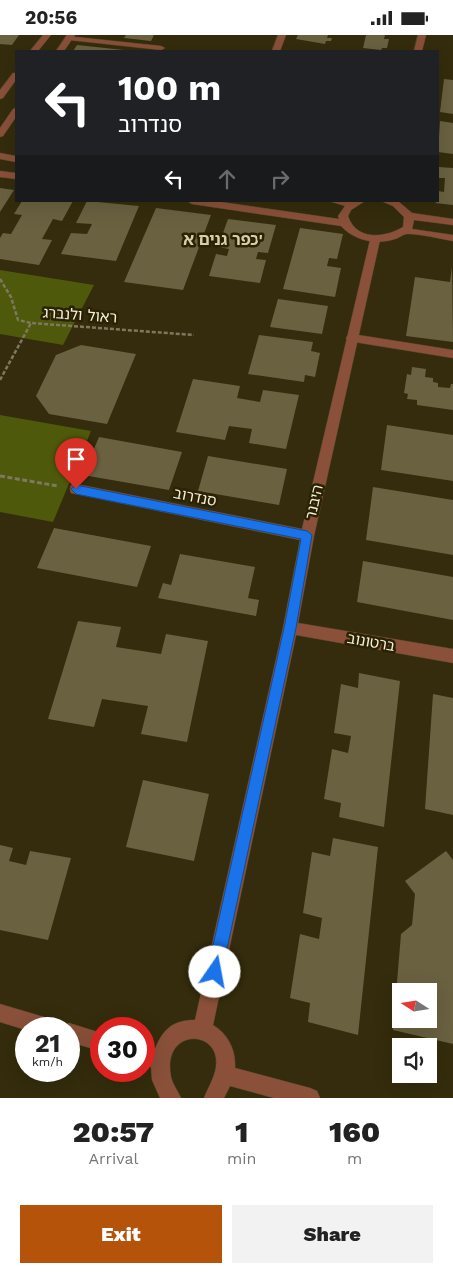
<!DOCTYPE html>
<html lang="en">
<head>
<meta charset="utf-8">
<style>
  body { margin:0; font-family:"Work Sans","Noto Sans Hebrew",sans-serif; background:#f2f2f2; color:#222; height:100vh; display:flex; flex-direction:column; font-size:19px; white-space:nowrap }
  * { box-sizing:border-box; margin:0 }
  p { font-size:16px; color:#767676 }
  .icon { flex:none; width:28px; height:28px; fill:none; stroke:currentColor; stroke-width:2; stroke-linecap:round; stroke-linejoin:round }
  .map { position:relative; height:1063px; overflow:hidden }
  .sheet { display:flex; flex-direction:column; background:#fff; flex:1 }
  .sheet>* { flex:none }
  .banner { position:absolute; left:15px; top:15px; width:424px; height:152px; border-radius:0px; box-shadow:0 5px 20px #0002; background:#202124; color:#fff; overflow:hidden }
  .needle { width:32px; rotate:282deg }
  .buttons { position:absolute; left:392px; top:948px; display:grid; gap:10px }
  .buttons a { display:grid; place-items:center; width:45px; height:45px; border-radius:0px; background:#fff; box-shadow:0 5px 20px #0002; font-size:25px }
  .speed { position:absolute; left:15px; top:982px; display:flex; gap:10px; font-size:25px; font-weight:700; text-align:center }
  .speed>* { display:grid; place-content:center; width:65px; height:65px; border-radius:50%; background:#fff; box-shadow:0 5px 20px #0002; line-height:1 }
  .speed small { font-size:12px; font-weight:400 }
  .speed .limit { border:8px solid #d22; background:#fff; color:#111 }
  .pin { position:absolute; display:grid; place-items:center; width:42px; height:42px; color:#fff; margin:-51px -21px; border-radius:50% 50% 50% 0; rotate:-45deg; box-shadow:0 0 5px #0007 }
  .pin .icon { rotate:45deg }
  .me { position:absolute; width:55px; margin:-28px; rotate:12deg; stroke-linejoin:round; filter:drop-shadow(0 0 4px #0008) }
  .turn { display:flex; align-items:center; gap:18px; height:105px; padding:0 20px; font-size:22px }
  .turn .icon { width:65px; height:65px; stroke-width:2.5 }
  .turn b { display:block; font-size:35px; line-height:42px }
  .lanes { display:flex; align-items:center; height:48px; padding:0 20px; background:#0003; justify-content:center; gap:25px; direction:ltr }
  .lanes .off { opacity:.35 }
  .eta { display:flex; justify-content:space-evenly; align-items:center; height:85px; text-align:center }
  .eta b { font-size:30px; font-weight:800; line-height:35px }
  .cta { display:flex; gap:10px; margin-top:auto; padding:10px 20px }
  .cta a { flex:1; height:58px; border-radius:0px; background:#b45309; color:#fff; font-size:20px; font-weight:800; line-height:58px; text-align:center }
  .cta a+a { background:#f2f2f2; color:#222 }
  .status { display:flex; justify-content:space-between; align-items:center; height:35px; padding:0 25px; background:#fff; direction:ltr }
  .status svg { height:14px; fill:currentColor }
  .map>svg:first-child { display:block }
  .green { fill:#4f590c }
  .building { fill:#6a6141; fill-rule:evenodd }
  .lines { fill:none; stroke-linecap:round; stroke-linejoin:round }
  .service-casing { stroke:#4f4729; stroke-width:1 }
  .minor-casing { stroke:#4f4729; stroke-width:1 }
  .tertiary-casing { stroke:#4f4729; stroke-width:1 }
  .path-far1 { stroke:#7f785e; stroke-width:2.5; stroke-dasharray:4 2; stroke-linecap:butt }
  .path { stroke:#7f785e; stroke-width:3; stroke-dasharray:5 2.5; stroke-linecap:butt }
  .service { fill:#8a5039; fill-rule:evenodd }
  .minor { fill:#8a5039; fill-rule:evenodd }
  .tertiary { fill:#8a5039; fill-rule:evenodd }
  .route { fill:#1a73e8; stroke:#114b97 }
  .labels { text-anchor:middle; stroke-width:5; stroke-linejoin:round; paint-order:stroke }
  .street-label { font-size:15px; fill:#f4efdd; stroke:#2a2202 }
  .far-district-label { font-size:16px; font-weight:bold; fill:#d8ceaa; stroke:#2a2202 }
</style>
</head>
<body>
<div class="status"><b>20:56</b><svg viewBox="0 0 49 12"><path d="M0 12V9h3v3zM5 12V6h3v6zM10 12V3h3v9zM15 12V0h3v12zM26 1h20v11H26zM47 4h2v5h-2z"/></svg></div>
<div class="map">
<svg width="453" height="1063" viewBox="0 0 453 1063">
  <rect width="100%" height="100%" fill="#342c0c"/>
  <g class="green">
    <polygon points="0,235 94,250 63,310 0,299"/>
    <polygon points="0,380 91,396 53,487 0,477"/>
  </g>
  <g class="building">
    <polygon points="0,0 19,0 12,10 0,9"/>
    <polygon points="126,0 154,0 151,6 124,3"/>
    <polygon points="298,0 328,0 327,3 332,3 331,6 326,6 325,9 296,4"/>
    <polygon points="366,0 385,0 384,4 389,4 387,13 382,13 381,15 363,13"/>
    <polygon points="77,10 124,15 124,16 73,16"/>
    <polygon points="444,44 453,45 453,79 440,77"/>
    <polygon points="440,86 453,88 453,119 438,117"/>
    <polygon points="439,132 453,133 453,170 435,168 438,166 438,156 444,157 445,143 438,143"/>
    <polygon points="0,153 14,155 0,177"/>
    <polygon points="22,166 73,166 62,186 53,184 42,204 52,205 39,230 0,224 0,203 3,198 11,199 22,180 14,179"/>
    <polygon points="87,166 139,171 116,226 61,219 71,198 87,199 92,189 76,188"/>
    <polygon points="156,173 211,180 183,255 124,247"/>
    <polygon points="228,184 276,190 268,218 258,217 256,224 266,225 260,248 209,241 216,219 227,221 229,214 218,212"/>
    <polygon points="300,193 343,199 337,224 329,223 327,231 341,233 335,262 283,254"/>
    <polygon points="452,232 453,307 406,301 415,242 450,247"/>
    <polygon points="278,264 328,271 322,299 270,292"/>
    <polygon points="259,300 313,307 311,316 320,318 315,342 305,340 304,347 248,339"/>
    <polygon points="81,310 136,319 107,389 49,379 36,361 56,320"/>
    <polygon points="412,332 426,334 425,342 433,343 433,347 438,348 438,352 450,353 451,349 453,349 453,375 417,370 417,365 407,364 408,359 404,358 407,339 411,340"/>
    <polygon points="193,344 240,351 237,363 260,367 263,355 299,360 286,414 249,408 252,394 229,391 225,405 176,397"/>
    <polygon points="387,390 453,400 453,446 381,435"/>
    <polygon points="99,402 182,417 169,455 83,440"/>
    <polygon points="208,421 287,434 279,470 198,456"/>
    <polygon points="373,452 453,465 453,520 366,505"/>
    <polygon points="54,493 151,511 137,552 37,533"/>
    <polygon points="180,519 255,532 248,563 259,565 256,581 158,563 163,548 171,550"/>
    <polygon points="363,526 453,542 453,585 357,567"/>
    <polygon points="78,586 121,592 116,612 161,619 166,599 208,606 187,707 141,699 148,671 102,664 94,692 48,684"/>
    <polygon points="359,638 400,646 384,792 339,782 341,768 324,764 332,714 348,718 351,701 334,698 341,649 358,653"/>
    <polygon points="433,659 453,663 453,780 425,774"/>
    <polygon points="143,745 209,759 194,826 126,812"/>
    <polygon points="333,803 378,812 358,1000 308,987 310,968 290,963 300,899 319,904 322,883 303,878 312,817 330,821"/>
    <polygon points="0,810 13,813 9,826 26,830 30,816 71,823 48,905 0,895"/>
    <path d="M 446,816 L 453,825 L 453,1009 L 393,995 L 401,899 L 412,890 L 415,859 L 405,846 ZM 401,956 L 429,956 L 429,984 L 401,984 Z"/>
  </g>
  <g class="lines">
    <defs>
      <g id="service">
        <polygon points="66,1 161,11 165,13 161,15 69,5 66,5"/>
        <polygon points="352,299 453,315 453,323 348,306 346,303 348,300"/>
      </g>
      <g id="minor">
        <polygon points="278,0 286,0 280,16 272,16"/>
        <polygon points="418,0 426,0 422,16 414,16"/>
        <path d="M 375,202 L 380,205 L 314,501 L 298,588 L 453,614 L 453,628 L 296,600 L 213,990 C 228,999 236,1015 235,1033 L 310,1053 L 317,1056 L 320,1063 L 274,1063 L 230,1051 L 224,1063 L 204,1063 C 209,1050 218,1038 216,1023 C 212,994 162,996 171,1042 C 173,1050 178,1056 181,1063 L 160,1063 L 152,1045 L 151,1032 L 144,1030 L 144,1010 L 155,1014 C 163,994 173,985 195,985 L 283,593 L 300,505 L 76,459 L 71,458 L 70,454 L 71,450 L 76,449 L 302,494 L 370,205 Z"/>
        <polygon points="0,969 54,985 61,987 62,991 69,988 101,998 101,1016 69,1007 69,994 26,995 0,987"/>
      </g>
      <g id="tertiary">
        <polygon points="43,0 51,0 38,16 30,16"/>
        <polygon points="67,0 75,0 64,16 56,16"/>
        <polygon points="13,38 16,38 16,45 3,63 0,64 0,55"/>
        <polygon points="16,73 16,82 3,101 0,102 0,93 13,74"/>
        <polygon points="0,118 16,121 16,127 0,124"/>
        <polygon points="0,136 16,138 16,144 0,142"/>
        <path d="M 187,166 L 214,166 L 339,184 L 338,181 L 345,171 L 329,166 L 365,166 L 351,175 L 348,181 C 356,206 385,203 403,192 L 404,182 L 393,171 L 381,166 L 399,167 L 412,178 L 453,184 L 453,190 L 414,185 L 412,194 L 453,200 L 453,206 C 442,204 416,198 406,199 C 402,200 399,203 395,204 C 376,210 355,206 341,191 L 192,169 Z"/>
      </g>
    </defs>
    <use href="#service" class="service-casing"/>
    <use href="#minor" class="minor-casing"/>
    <use href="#tertiary" class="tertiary-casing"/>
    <g class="path-far1">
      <polyline points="0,244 11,262 18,285 31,288"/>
      <polyline points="0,345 31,288 194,300"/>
    </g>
    <polyline class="path" points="0,441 58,451"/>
    <use href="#service" class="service"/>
    <use href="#minor" class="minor"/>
    <use href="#tertiary" class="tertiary"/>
  </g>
  <polygon class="route" points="76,450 307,496 312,500 296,593 222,937 220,943 215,945 209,943 207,937 284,593 301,504 76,459 71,454"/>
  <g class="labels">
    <g class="street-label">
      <text transform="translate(80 280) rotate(4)" y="5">ראול ולנברג</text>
      <text transform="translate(195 462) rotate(11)" y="5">סנדרוב</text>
      <text transform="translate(314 467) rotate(-77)" y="5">היבנר</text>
      <text transform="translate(371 607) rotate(10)" y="5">ברטונוב</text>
    </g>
    <g class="far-district-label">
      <text x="223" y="210">כפר גנים א'</text>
    </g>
  </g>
</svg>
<div class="buttons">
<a><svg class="needle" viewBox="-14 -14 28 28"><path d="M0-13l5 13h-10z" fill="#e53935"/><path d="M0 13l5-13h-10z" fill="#767676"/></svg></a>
<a><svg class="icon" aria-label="sound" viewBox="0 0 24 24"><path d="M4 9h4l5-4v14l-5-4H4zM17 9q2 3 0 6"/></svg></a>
</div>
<div class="speed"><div>21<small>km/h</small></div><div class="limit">30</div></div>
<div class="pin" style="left:76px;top:454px;background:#d93025"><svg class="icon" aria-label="arrive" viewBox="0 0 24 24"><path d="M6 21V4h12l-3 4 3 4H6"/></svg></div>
<svg class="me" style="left:215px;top:937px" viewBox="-20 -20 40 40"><circle r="19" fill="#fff"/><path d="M0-13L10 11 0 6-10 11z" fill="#1a73e8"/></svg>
<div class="banner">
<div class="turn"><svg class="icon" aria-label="left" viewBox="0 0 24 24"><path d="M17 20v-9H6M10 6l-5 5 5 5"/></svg><div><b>100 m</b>סנדרוב</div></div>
<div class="lanes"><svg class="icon" aria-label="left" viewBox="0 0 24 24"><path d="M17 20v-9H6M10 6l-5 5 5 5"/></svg><svg class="icon off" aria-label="ahead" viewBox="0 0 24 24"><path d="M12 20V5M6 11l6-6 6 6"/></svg><svg class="icon off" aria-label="right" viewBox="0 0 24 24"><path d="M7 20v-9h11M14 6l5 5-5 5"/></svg></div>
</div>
</div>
<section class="sheet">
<div class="eta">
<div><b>20:57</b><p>Arrival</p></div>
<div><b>1</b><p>min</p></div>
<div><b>160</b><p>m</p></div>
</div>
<div class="cta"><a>Exit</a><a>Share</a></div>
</section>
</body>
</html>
